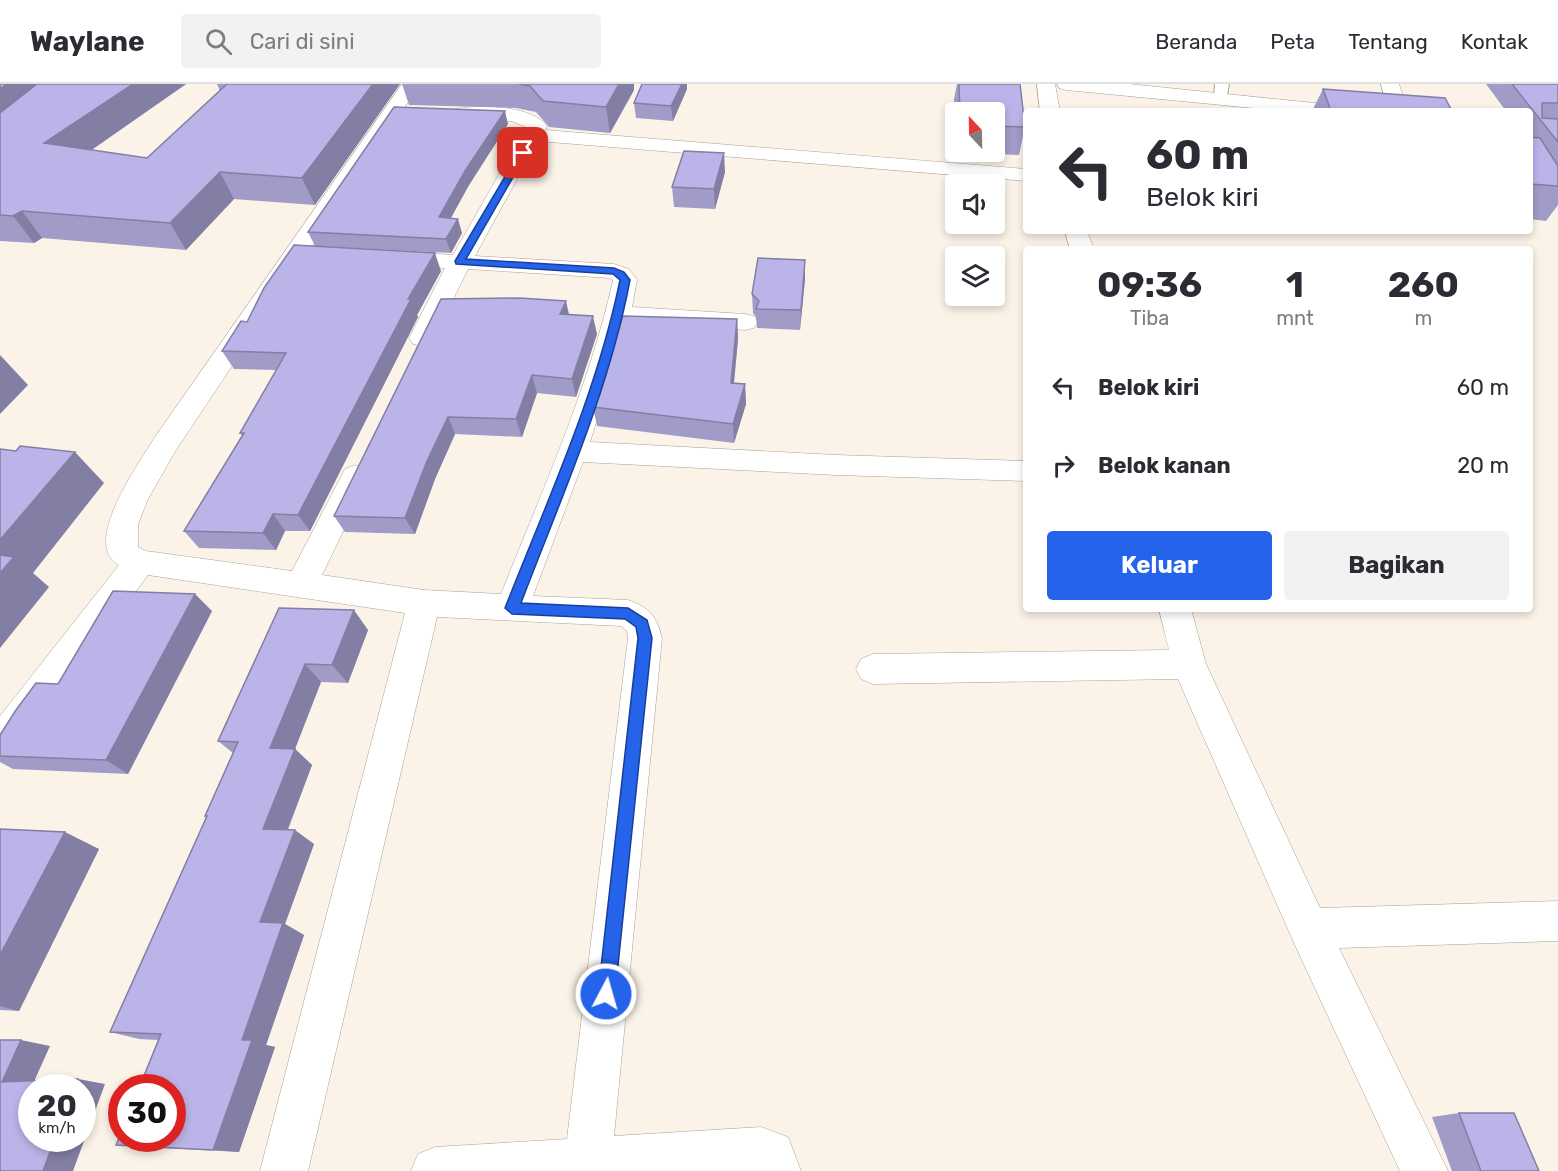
<!DOCTYPE html>
<html lang="id">
<head>
<meta charset="utf-8">
<style>
  body { margin:0; font-family:Rubik,sans-serif; background:#f2f2f3; color:#2b2b33; height:100vh; display:flex; flex-direction:column; font-size:22px; white-space:nowrap }
  * { box-sizing:border-box; margin:0 }
  p { font-size:20px; color:#7c7c81 }
  .icon { flex:none; width:33px; height:33px; fill:none; stroke:currentColor; stroke-width:2; stroke-linecap:round; stroke-linejoin:round }
  .map { position:relative; flex:1; overflow:hidden }
  .drawer { position:absolute; left:1023px; top:162px; width:510px; height:366px; display:flex; flex-direction:column; background:#fff; border-radius:6px; box-shadow:0 3px 9px #0003 }
  .drawer>* { flex:none }
  .top-card { position:absolute; left:1023px; top:24px; width:510px; height:126px; border-radius:6px; box-shadow:0 3px 9px #0003; background:#fff; color:#2b2b33; overflow:hidden }
  .needle { width:39px; rotate:338deg }
  .tools { position:absolute; left:945px; top:18px; display:grid; gap:12px }
  .tools a { display:grid; place-items:center; width:60px; height:60px; border-radius:6px; background:#fff; box-shadow:0 3px 9px #0003; font-size:30px }
  .speed { position:absolute; left:18px; top:990px; display:flex; gap:12px; font-size:30px; font-weight:700; text-align:center }
  .speed>* { display:grid; place-content:center; width:78px; height:78px; border-radius:50%; background:#fff; box-shadow:0 3px 9px #0003; line-height:1 }
  .speed small { font-size:15px; font-weight:400 }
  .speed .limit { border:9px solid #d22; background:#fff; color:#111 }
  .pin { position:absolute; display:grid; place-items:center; width:51px; height:51px; color:#fff; margin:-26px; border-radius:12px; box-shadow:0 3px 9px #0006 }
  .me { position:absolute; width:66px; margin:-33px; rotate:6deg; stroke-linejoin:round; filter:drop-shadow(0 0 4px #0008) }
  .turn { display:flex; align-items:center; gap:21px; height:126px; padding:0 24px; font-size:27px }
  .turn .icon { width:78px; height:78px; stroke-width:2.5 }
  .turn b { display:block; font-size:42px; line-height:51px }
  .eta { display:flex; justify-content:space-evenly; align-items:center; height:102px; text-align:center }
  .eta b { font-size:36px; font-weight:700; line-height:42px }
  .primary-button { display:flex; gap:12px; margin-top:auto; padding:12px 24px }
  .primary-button a { flex:1; height:69px; border-radius:6px; background:#2563eb; color:#fff; font-size:24px; font-weight:700; line-height:69px; text-align:center }
  .primary-button a+a { background:#f2f2f3; color:#2b2b33 }
  ul { padding:0; list-style:none }
  li { display:flex; align-items:center; gap:18px; height:78px; padding:0 24px }
  li div { flex:1 }
  li b { display:block; font-size:22px }
  li em { font-style:normal }
  header { display:flex; align-items:center; gap:36px; box-sizing:border-box; height:84px; padding:0 30px; background:#fff; border-bottom:2px solid #e1e1e2 }
  header strong { font-size:28px }
  nav { display:flex; gap:33px; margin-inline-start:auto; font-size:21px }
  .search { width:420px; height:54px; background:#f2f2f3; display:flex; align-items:center; gap:15px; box-sizing:border-box; padding:0 21px; border-radius:6px; color:#7c7c81; font-size:22px }
  .map>svg:first-child { display:block }
  .lines { fill:none; stroke-linecap:round; stroke-linejoin:round }
  .lane-casing { stroke:#a8a197; stroke-width:2 }
  .street-casing { stroke:#a8a197; stroke-width:1 }
  .highway-casing { stroke:#a8a197; stroke-width:1 }
  .lane { fill:#fff; fill-rule:evenodd }
  .street { fill:#fff; fill-rule:evenodd }
  .highway { fill:#fff; fill-rule:evenodd }
  .wall { fill:#a19bc8 }
  .shaded-wall { fill:#837ea3 }
  .building { fill:#bbb4e9; stroke:#837ea3; stroke-width:1.5 }
  .route { fill:#2563eb; stroke:#184099; stroke-width:1.5 }
</style>
</head>
<body>
<header>
<strong>Waylane</strong>
<div class="search"><svg class="icon" aria-label="search" viewBox="0 0 24 24"><circle cx="10" cy="10" r="6"/><path d="M15 15l6 6"/></svg>Cari di sini</div>
<nav><a>Beranda</a><a>Peta</a><a>Tentang</a><a>Kontak</a></nav>
</header>
<div class="map">
<svg width="1558" height="1087" viewBox="0 0 1558 1087">
  <rect width="100%" height="100%" fill="#fbf3e8"/>
  <g class="lines">
    <defs>
      <polygon id="lane" points="1215,0 1229,0 1226,17 1221,18 1214,14"/>
      <g id="street">
        <path d="M 402,0 L 420,0 L 176,366 L 148,415 L 138,440 L 138,463 L 146,467 L 292,487 L 345,385 L 355,381 L 365,385 L 370,392 L 322,491 L 424,506 L 501,510 C 542,407 589,304 613,196 L 610,194 L 468,185 L 431,260 L 422,262 L 413,260 L 409,254 L 445,184 L 392,181 L 384,179 L 380,174 L 384,169 L 392,167 L 453,171 L 526,43 L 511,37 L 460,36 L 453,34 L 450,30 L 453,26 C 476,20 532,21 547,42 L 545,46 L 1026,85 L 1026,97 L 538,57 L 475,172 L 614,180 L 629,185 L 637,196 L 632,223 L 745,230 L 754,232 L 758,238 L 754,244 L 745,246 L 628,238 L 590,358 L 836,371 L 1026,377 L 1026,397 L 836,391 L 583,378 L 533,512 L 628,516 C 649,523 657,533 662,554 L 614,1052 L 761,1043 L 788,1053 L 801,1087 L 411,1087 L 418,1070 L 435,1063 L 567,1055 L 628,554 L 627,547 L 621,542 L 437,533 L 308,1087 L 260,1087 L 405,529 L 148,491 L 13,672 L 0,676 L 0,632 L 119,481 C 80,460 140,378 155,353 Z"/>
        <polygon points="1037,0 1055,0 1060,27 1040,27"/>
        <polygon points="1381,0 1399,0 1408,27 1388,27"/>
        <polygon points="1065,147 1087,147 1094,165 1070,165"/>
        <polygon points="1159,525 1191,525 1206,580 1320,824 1558,817 1558,857 1339,864 1448,1087 1400,1087 1294,859 1178,595 873,600 861,595 856,585 861,575 873,570 1169,566"/>
      </g>
      <polygon id="highway" points="1057,0 1129,0 1334,21 1341,23 1344,27 1284,27 1066,6 1059,4"/>
    </defs>
    <use href="#lane" class="lane-casing"/>
    <use href="#street" class="street-casing"/>
    <use href="#highway" class="highway-casing"/>
    <use href="#lane" class="lane"/>
    <use href="#street" class="street"/>
    <use href="#highway" class="highway"/>
  </g>
  <g class="wall">
    <polygon points="0,0 186,0 91,66 147,74 220,7 217,0 400,0 315,121 234,115 186,166 42,154 34,159 0,157"/>
    <polygon points="402,0 634,0 634,6 610,49 549,43 536,28 516,24 409,21"/>
    <polygon points="957,0 1020,0 1025,43 1019,71 956,68 994,68 994,28 956,28 956,53 954,15"/>
    <polygon points="1486,0 1558,0 1558,121 1546,137 1530,135 1530,27 1506,27"/>
    <polygon points="687,5 673,37 636,34 634,19"/>
    <polygon points="1323,5 1452,27 1312,27"/>
    <polygon points="508,40 469,101 451,134 462,149 451,169 315,162 308,148"/>
    <polygon points="725,88 715,125 674,123 672,103"/>
    <polygon points="805,176 805,195 800,246 757,244 756,233 753,229 752,210"/>
    <polygon points="441,187 417,231 418,233 310,447 285,447 276,466 199,464 184,447 242,352 240,349 276,286 234,285 222,267 247,238"/>
    <polygon points="441,215 569,231 597,250 576,313 537,309 522,353 455,350 435,395 415,450 345,448 334,432"/>
    <polygon points="737,235 738,255 734,299 745,300 746,320 734,359 597,342 593,323"/>
    <polygon points="279,524 368,546 348,599 321,598 295,665 312,681 288,746 314,760 285,840 304,851 266,961 275,963 239,1068 146,1063 116,1061 158,956 139,955 110,948 207,733 205,732 233,669 218,657"/>
    <polygon points="212,527 128,690 13,685 0,678 0,651 58,600"/>
    <polygon points="0,745 99,765 19,927 0,926"/>
    <polygon points="1459,1029 1539,1087 1452,1087 1432,1033"/>
  </g>
  <g class="shaded-wall">
    <polygon points="7,0 57,0 0,45 0,5"/>
    <polygon points="133,0 186,0 63,86 44,59"/>
    <polygon points="373,0 400,0 315,121 302,94"/>
    <polygon points="619,0 634,0 634,6 610,49 606,23"/>
    <polygon points="682,0 687,0 687,5 673,37 671,22"/>
    <polygon points="505,27 508,40 469,101 444,146 439,133 465,87"/>
    <polygon points="724,69 725,88 715,125 714,105"/>
    <polygon points="220,88 234,115 186,166 170,139"/>
    <polygon points="22,127 42,154 34,159 13,132"/>
    <polygon points="458,135 462,149 451,169 446,155"/>
    <polygon points="435,169 441,187 417,231 418,233 310,447 298,431 408,215"/>
    <polygon points="805,176 805,195 800,246 801,226"/>
    <polygon points="566,217 570,235 560,230"/>
    <polygon points="593,232 597,250 576,313 572,295"/>
    <polygon points="737,235 738,255 732,318 731,299"/>
    <polygon points="0,271 28,301 0,330"/>
    <polygon points="532,291 537,309 522,353 516,335"/>
    <polygon points="745,300 746,320 734,359 733,340"/>
    <polygon points="448,333 455,350 435,395 415,450 405,434 427,377"/>
    <polygon points="75,368 104,399 33,489 49,503 0,564 0,456"/>
    <polygon points="273,430 285,447 276,466 263,449"/>
    <polygon points="195,510 212,527 128,690 106,676"/>
    <polygon points="354,526 368,546 348,599 332,581"/>
    <polygon points="305,580 321,598 289,680 270,664"/>
    <polygon points="295,665 312,681 282,759 263,745"/>
    <polygon points="295,746 314,760 285,840 304,851 266,961 275,963 239,1068 213,1066 242,956 260,838"/>
    <polygon points="65,748 99,765 19,927 0,922 0,871"/>
    <polygon points="21,956 50,962 32,1002 2,998"/>
    <polygon points="78,995 105,1000 73,1087 43,1087 55,1054 82,1054 82,1004 75,1004"/>
  </g>
  <g class="building">
    <polygon points="0,0 7,0 0,5"/>
    <polygon points="37,0 133,0 44,59 147,74 227,0 373,0 302,94 220,88 170,139 22,127 13,132 0,131 0,29"/>
    <polygon points="519,0 619,0 606,23 543,17 530,2"/>
    <polygon points="642,0 682,0 671,22 634,19"/>
    <polygon points="959,0 1020,0 1025,43 994,42 994,28 960,28"/>
    <polygon points="1512,0 1558,0 1558,19 1542,19 1542,34 1558,35 1558,58"/>
    <polygon points="1323,5 1445,14 1452,27 1331,27"/>
    <polygon points="394,23 505,27 465,87 439,133 458,135 446,155 308,148"/>
    <polygon points="1530,53 1540,54 1558,82 1558,102 1530,100"/>
    <polygon points="684,67 724,69 714,105 672,103"/>
    <polygon points="294,161 435,169 408,215 411,215 298,431 273,430 263,449 184,447 244,349 240,349 286,269 222,267 241,237 247,238 264,204"/>
    <polygon points="758,174 805,176 801,226 756,225 759,217 752,210"/>
    <polygon points="519,214 566,217 560,230 593,232 572,295 532,291 516,335 448,333 427,377 405,434 334,432 441,215"/>
    <polygon points="623,232 737,235 731,299 745,300 733,340 593,323"/>
    <polygon points="20,362 75,368 0,456 0,365 16,367"/>
    <polygon points="0,471 14,473 0,489"/>
    <polygon points="113,507 195,510 106,676 0,672 0,651 16,626 36,599 58,600"/>
    <polygon points="279,524 354,526 332,581 305,580 270,664 295,665 263,745 295,746 260,838 283,839 242,956 252,956 213,1066 116,1061 122,1047 122,1054 172,1054 172,1004 139,1004 161,950 110,948 207,732 205,732 238,658 218,657"/>
    <polygon points="0,745 65,748 0,871"/>
    <polygon points="0,956 21,956 2,998 78,995 75,1004 32,1004 32,1054 55,1054 43,1087 0,1087"/>
    <polygon points="1459,1029 1514,1029 1539,1087 1481,1087"/>
  </g>
  <path class="route" d="M 523,66 L 527,69 L 466,175 L 614,184 L 624,188 L 630,196 C 609,307 561,414 521,519 L 628,524 L 647,536 L 652,554 L 615,910 L 613,916 L 606,919 L 600,916 L 598,910 L 638,554 L 636,543 L 625,535 L 512,530 L 505,524 C 547,417 597,309 620,196 L 613,190 L 456,180 L 455,177 L 519,69 Z"/>
</svg>
<div class="tools">
<a><svg class="needle" viewBox="-14 -14 28 28"><path d="M0-13l5 13h-10z" fill="#e53935"/><path d="M0 13l5-13h-10z" fill="#7c7c81"/></svg></a>
<a><svg class="icon" aria-label="sound" viewBox="0 0 24 24"><path d="M4 9h4l5-4v14l-5-4H4zM17 9q2 3 0 6"/></svg></a>
<a><svg class="icon" aria-label="layers" viewBox="0 0 24 24"><path d="M12 4l9 5-9 5-9-5zM3 14l9 5 9-5"/></svg></a>
</div>
<div class="speed"><div>20<small>km/h</small></div><div class="limit">30</div></div>
<div class="pin" style="left:523px;top:69px;background:#d93025"><svg class="icon" aria-label="arrive" viewBox="0 0 24 24"><path d="M6 21V4h12l-3 4 3 4H6"/></svg></div>
<svg class="me" style="left:606px;top:910px" viewBox="-20 -20 40 40"><circle r="17" fill="#2563eb" stroke="#fff" stroke-width="3"/><path d="M0-11L8 9 0 5-8 9z" fill="#fff"/></svg>
<div class="top-card">
<div class="turn"><svg class="icon" aria-label="left" viewBox="0 0 24 24"><path d="M17 20v-9H6M10 6l-5 5 5 5"/></svg><div><b>60 m</b>Belok kiri</div></div>
</div>
<section class="drawer">
<div class="eta">
<div><b>09:36</b><p>Tiba</p></div>
<div><b>1</b><p>mnt</p></div>
<div><b>260</b><p>m</p></div>
</div>
<ul>
<li><svg class="icon" aria-label="left" viewBox="0 0 24 24"><path d="M17 20v-9H6M10 6l-5 5 5 5"/></svg><div><b>Belok kiri</b></div><em>60 m</em></li>
<li><svg class="icon" aria-label="right" viewBox="0 0 24 24"><path d="M7 20v-9h11M14 6l5 5-5 5"/></svg><div><b>Belok kanan</b></div><em>20 m</em></li>
</ul>
<div class="primary-button"><a>Keluar</a><a>Bagikan</a></div>
</section>
</div>
</body>
</html>
